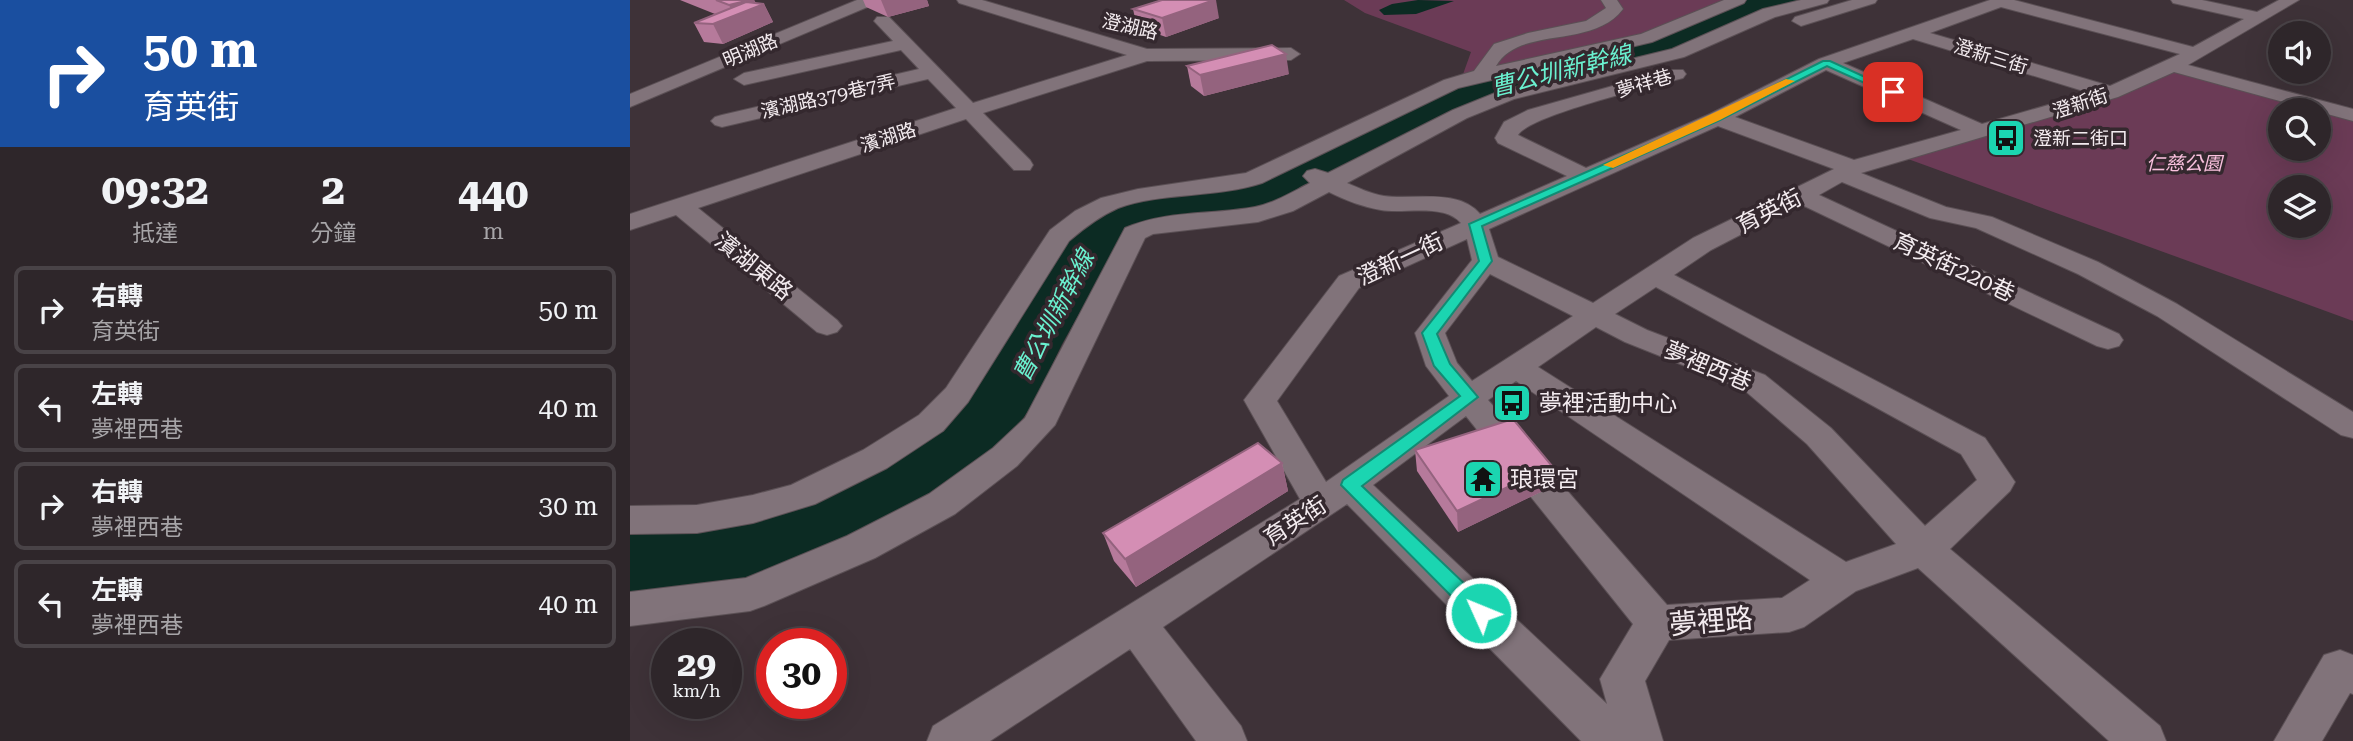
<!DOCTYPE html>
<html lang="zh-TW">
<head>
<meta charset="utf-8">
<style>
  body { margin:0; font-family:"Roboto Serif","Noto Sans TC",serif; background:#362e32; color:#f1f3f6; height:100vh; display:flex; flex-direction:column; font-size:26px; white-space:nowrap }
  * { box-sizing:border-box; margin:0 }
  p { font-size:23px; color:#a7a5a8 }
  .icon { flex:none; width:38px; height:38px; fill:none; stroke:currentColor; stroke-width:2; stroke-linecap:round; stroke-linejoin:round }
  .map { position:relative; flex:1; overflow:hidden }
  .drawer { display:flex; flex-direction:column; background:#2e262a; width:630px }
  .drawer>* { flex:none }
  .guide { background:#1a4fa0; color:#fff; overflow:hidden }
  .fabs { position:absolute; left:1638px; top:21px; display:grid; gap:14px }
  .fabs a { display:grid; place-items:center; width:63px; height:63px; border-radius:50%; background:#2e262a; box-shadow:0 7px 28px #0002,0 0 0 2px #494347; font-size:35px }
  .speed { position:absolute; left:21px; top:628px; display:flex; gap:14px; font-size:35px; font-weight:700; text-align:center }
  .speed>* { display:grid; place-content:center; width:91px; height:91px; border-radius:50%; background:#2e262a; box-shadow:0 7px 28px #0002,0 0 0 2px #494347; line-height:1 }
  .speed small { font-size:18px; font-weight:400 }
  .speed .limit { border:10px solid #d22; background:#fff; color:#111 }
  .pin { position:absolute; display:grid; place-items:center; width:60px; height:60px; color:#fff; margin:-30px; border-radius:14px; box-shadow:0 4px 10px #0006 }
  .me { position:absolute; width:77px; margin:-38px; rotate:314deg; stroke-linejoin:round; filter:drop-shadow(0 0 5px #0008) }
  .turn { display:flex; align-items:center; gap:24px; height:147px; padding:0 28px; font-size:32px }
  .turn .icon { width:91px; height:91px; stroke-width:2.5 }
  .turn b { display:block; font-size:49px; line-height:60px }
  .eta { display:flex; justify-content:space-evenly; align-items:center; height:119px; text-align:center }
  .eta b { font-size:42px; font-weight:700; line-height:49px }
  ul { padding:0; list-style:none }
  li { display:flex; align-items:center; gap:21px; height:88px; margin:0 14px 10px; padding:0 14px; border:4px solid #494347; border-radius:10px }
  li div { flex:1 }
  li b { display:block; font-size:26px }
  li em { font-style:normal }
  main { display:flex; flex:1; min-height:0 }
  .map>svg:first-child { display:block }
  .green { fill:#6b3b56; fill-rule:evenodd }
  .water { fill:#0c2b23 }
  .lines { fill:none; stroke-linecap:round; stroke-linejoin:round }
  .minor-casing { stroke:#5b5055; stroke-width:2 }
  .minor { fill:#81737a; fill-rule:evenodd }
  .wall { fill:#b67a9b }
  .shaded-wall { fill:#94637e }
  .building { fill:#d48eb4; stroke:#94637e; stroke-width:2 }
  .route { fill:#1bd5b1; stroke:#128a73; stroke-width:2 }
  .slow { fill:#f59e0b }
  .labels { text-anchor:middle; stroke-width:7; stroke-linejoin:round; paint-order:stroke }
  .far-street-label { font-size:19px; fill:#f3ebef; stroke:#34282e }
  .far-poi-label { font-size:19px; fill:#f3ebef; stroke:#34282e; text-anchor:start }
  .far-park-label { font-size:19px; font-style:italic; fill:#fac1de; stroke:#34282e }
  .street-label { font-size:23px; fill:#f3ebef; stroke:#34282e }
  .poi-label { font-size:23px; fill:#f3ebef; stroke:#34282e; text-anchor:start }
  .water-label { font-size:24px; font-style:italic; fill:#6af0cf; stroke:#34282e }
  .near-street-label { font-size:28px; fill:#f3ebef; stroke:#34282e }
</style>
</head>
<body>
<main>
<section class="drawer">
<div class="guide">
<div class="turn"><svg class="icon" aria-label="right" viewBox="0 0 24 24"><path d="M7 20v-9h11M14 6l5 5-5 5"/></svg><div><b>50 m</b>育英街</div></div>
</div>
<div class="eta">
<div><b>09:32</b><p>抵達</p></div>
<div><b>2</b><p>分鐘</p></div>
<div><b>440</b><p>m</p></div>
</div>
<ul>
<li><svg class="icon" aria-label="right" viewBox="0 0 24 24"><path d="M7 20v-9h11M14 6l5 5-5 5"/></svg><div><b>右轉</b><p>育英街</p></div><em>50 m</em></li>
<li><svg class="icon" aria-label="left" viewBox="0 0 24 24"><path d="M17 20v-9H6M10 6l-5 5 5 5"/></svg><div><b>左轉</b><p>夢裡西巷</p></div><em>40 m</em></li>
<li><svg class="icon" aria-label="right" viewBox="0 0 24 24"><path d="M7 20v-9h11M14 6l5 5-5 5"/></svg><div><b>右轉</b><p>夢裡西巷</p></div><em>30 m</em></li>
<li><svg class="icon" aria-label="left" viewBox="0 0 24 24"><path d="M17 20v-9H6M10 6l-5 5 5 5"/></svg><div><b>左轉</b><p>夢裡西巷</p></div><em>40 m</em></li>
</ul>
</section>
<div class="map">
<svg width="1723" height="741" viewBox="0 0 1723 741">
  <rect width="100%" height="100%" fill="#3e3238"/>
  <g class="green">
    <polygon points="714,0 1096,0 1015,33 832,77 841,52 735,13"/>
    <path d="M 1542,66 L 1723,115 L 1723,321 L 1267,155 L 1352,131 ZM 1650,110 L 1689,110 L 1689,149 L 1650,149 ZM 1650,187 L 1689,187 L 1689,226 L 1650,226 Z"/>
  </g>
  <g class="water">
    <polygon points="788,0 824,1 786,14 754,15 749,10 762,4"/>
    <polygon points="1111,0 1177,0 1051,48 871,93 660,197 628,208 495,233 432,344 404,403 383,432 359,459 278,511 122,581 0,598 0,526 85,522 302,434 434,236 480,205 613,183 821,86 1010,42"/>
  </g>
  <g class="lines">
    <defs>
      <g id="minor">
        <polygon points="227,0 249,0 247,3 0,107 0,94"/>
        <polygon points="327,0 352,0 517,49 661,48 670,54 661,60 517,61 353,113 400,160 403,165 400,170 384,170 336,119 68,208 207,320 212,326 207,332 197,335 187,332 46,215 0,230 0,214 326,108 298,79 92,127 85,125 81,121 85,117 92,115 289,69 271,50 114,85 104,79 114,73 263,41 244,21 247,17 259,17 343,103 497,55 329,3"/>
        <path d="M 971,0 L 987,0 L 993,9 C 962,50 889,25 866,66 L 1011,34 L 1094,0 L 1116,0 L 1114,3 L 1022,42 L 828,88 L 632,183 C 587,198 531,192 488,208 C 470,216 454,228 439,241 L 338,402 L 313,431 L 257,468 L 185,504 L 123,523 L 67,533 L 0,534 L 0,506 L 67,505 L 123,495 L 161,485 L 233,450 L 289,415 L 316,388 L 420,230 L 445,211 L 471,198 L 508,189 L 616,173 L 814,80 L 844,71 L 864,44 L 898,33 L 956,21 L 976,8 Z"/>
        <path d="M 1171,0 L 1199,0 L 1197,3 L 1145,17 L 1054,57 L 884,99 L 837,118 L 717,183 C 729,188 741,194 754,196 C 784,200 828,188 850,214 L 937,176 L 868,143 L 865,138 L 874,122 L 898,110 L 1039,70 L 1053,70 L 1056,74 L 1053,78 C 1024,86 900,115 888,135 L 956,168 L 1080,114 L 1189,59 L 1360,0 L 1384,0 L 1563,47 L 1614,19 L 1543,3 L 1541,0 L 1572,0 L 1627,12 L 1649,0 L 1669,0 L 1558,65 L 1723,109 L 1723,121 L 1544,72 L 1488,97 L 1231,173 L 1316,207 L 1362,217 L 1468,262 L 1547,304 L 1723,412 L 1723,438 L 1711,435 L 1527,316 L 1448,274 L 1346,228 L 1300,218 L 1212,182 L 1189,195 L 1489,334 L 1493,340 L 1489,346 L 1478,349 L 1467,346 L 1170,204 L 1081,250 L 1044,275 L 1355,438 L 1385,482 L 1380,491 L 1320,549 L 1530,726 L 1536,741 L 1479,741 L 1288,568 L 1226,591 L 1174,627 L 1159,632 L 1039,640 L 1015,681 L 1033,741 L 951,741 L 717,504 L 533,627 L 611,726 L 617,741 L 566,741 L 500,649 L 360,741 L 297,741 L 303,726 L 670,499 L 614,400 L 709,276 L 831,223 C 814,203 774,214 751,210 C 733,207 715,200 699,192 L 663,211 L 628,222 L 523,234 L 515,238 L 425,425 L 387,466 L 325,514 L 245,558 L 134,606 L 120,611 L 0,626 L 0,592 L 116,578 L 217,536 L 299,494 L 363,448 L 395,418 L 495,228 C 536,210 582,215 625,207 C 645,203 662,192 680,183 L 673,176 L 677,171 L 685,169 L 698,173 L 823,110 L 870,91 L 1042,49 L 1133,9 ZM 1371,7 L 1550,54 L 1480,86 L 1300,33 ZM 1283,39 L 1460,93 L 1352,124 L 1213,63 ZM 1196,70 L 1331,130 L 1224,160 L 1105,117 ZM 1088,126 L 1204,169 L 1063,238 L 963,303 L 868,257 L 859,229 ZM 837,239 L 842,260 L 785,333 L 796,366 L 819,396 L 696,482 L 647,401 L 729,288 ZM 860,274 L 943,316 L 842,381 L 827,363 L 815,333 ZM 1026,287 L 1331,454 L 1347,480 L 1295,526 L 1201,428 L 1135,375 L 1017,330 L 985,314 ZM 966,327 L 995,342 L 1113,389 L 1177,444 L 1266,544 L 1216,562 L 908,367 ZM 886,381 L 1180,580 L 1152,598 L 1037,605 L 858,400 ZM 836,416 L 1003,624 L 970,679 L 977,704 L 743,485 Z"/>
        <polygon points="1222,0 1247,0 1245,3 1171,26 1162,21 1165,17"/>
        <polygon points="1710,650 1723,655 1723,694 1720,693 1692,741 1644,741 1694,655"/>
      </g>
    </defs>
    <use href="#minor" class="minor-casing"/>
    <use href="#minor" class="minor"/>
  </g>
  <g class="wall">
    <polygon points="50,0 124,0 126,3 134,4 143,22 93,44 74,42 64,23 85,14"/>
    <polygon points="233,0 297,0 299,6 258,17 236,7"/>
    <polygon points="503,9 589,18 536,37 507,27"/>
    <polygon points="557,66 659,74 574,96 561,86"/>
    <polygon points="785,450 922,466 921,487 828,532 787,471"/>
    <polygon points="652,463 658,491 506,587 484,561 473,533"/>
  </g>
  <g class="shaded-wall">
    <polygon points="120,0 124,0 127,6 134,4 143,22 93,44 83,24 104,16 99,5"/>
    <polygon points="251,0 297,0 299,6 258,17"/>
    <polygon points="584,0 586,0 589,18 536,37 532,18"/>
    <polygon points="656,54 659,74 574,96 570,75"/>
    <polygon points="652,463 658,491 506,587 495,559"/>
    <polygon points="922,466 921,487 828,532 827,511"/>
  </g>
  <g class="building">
    <polygon points="86,0 120,0 99,5"/>
    <polygon points="532,0 584,0 532,18 503,9"/>
    <polygon points="116,2 134,4 83,24 64,23"/>
    <polygon points="642,45 656,54 570,75 557,66"/>
    <polygon points="883,419 922,466 827,511 785,450"/>
    <polygon points="628,443 652,463 495,559 473,533"/>
  </g>
  <polygon class="route" points="1193,61 1200,61 1268,92 1259,94 1197,66 1090,120 852,226 862,261 807,334 820,364 848,397 732,486 859,607 862,613 859,619 851,622 844,619 711,485 713,480 830,396 804,366 792,333 849,261 839,224 1083,116"/>
  <polygon class="slow" points="1156,79 1165,81 1090,120 983,168 973,165"/>
  <defs>
    <symbol id="bus-square" viewBox="-11 -11 22 22"><rect x="-9" y="-9" width="18" height="18" rx="4" fill="#1bd5b1" stroke="#34282e"/><path d="M-5-6H5V4H4V6H2V4H-2V6H-4V4H-5ZM-3.5-4V0h7V-4ZM-3.5 1.2v1.5H-2V1.2ZM2 1.2v1.5H3.5V1.2Z" fill="#111"/></symbol>
    <symbol id="temple-square" viewBox="-11 -11 22 22"><rect x="-9" y="-9" width="18" height="18" rx="4" fill="#1bd5b1" stroke="#34282e"/><path d="M0-6L5-2H3V0L6.5 2.5H4V6H1.5V3h-3V6H-4V2.5H-6.5L-3 0V-2H-5Z" fill="#111"/></symbol>
  </defs>
  <g fill-rule="evenodd">
    <use href="#bus-square" x="1354" y="116" width="44" height="44"/>
    <use href="#bus-square" x="860" y="381" width="44" height="44"/>
    <use href="#temple-square" x="831" y="457" width="44" height="44"/>
  </g>
  <g class="labels">
    <g class="far-street-label">
      <text transform="translate(500 26) rotate(13)" y="7">澄湖路</text>
      <text transform="translate(120 50) rotate(-23)" y="7">明湖路</text>
      <text transform="translate(1361 56) rotate(17)" y="7">澄新三街</text>
      <text transform="translate(1014 83) rotate(-16)" y="7">夢祥巷</text>
      <text transform="translate(198 96) rotate(-13)" y="7">濱湖路379巷7弄</text>
      <text transform="translate(1450 103) rotate(-18)" y="7">澄新街</text>
      <text transform="translate(258 137) rotate(-18)" y="7">濱湖路</text>
    </g>
    <g class="far-poi-label">
      <text x="1403" y="145">澄新二街口</text>
    </g>
    <g class="far-park-label">
      <text x="1554" y="170">仁慈公園</text>
    </g>
    <g class="street-label">
      <text transform="translate(1139 211) rotate(-27)" y="8">育英街</text>
      <text transform="translate(770 259) rotate(-25)" y="8">澄新一街</text>
      <text transform="translate(124 266) rotate(39)" y="8">濱湖東路</text>
      <text transform="translate(1324 267) rotate(25)" y="8">育英街220巷</text>
      <text transform="translate(1078 366) rotate(23)" y="8">夢裡西巷</text>
      <text transform="translate(665 521) rotate(-33)" y="8">育英街</text>
    </g>
    <g class="poi-label">
      <text x="909" y="411">夢裡活動中心</text>
      <text x="880" y="487">琅環宮</text>
    </g>
    <g class="water-label">
      <text transform="translate(931 71) rotate(-14)" y="8">曹公圳新幹線</text>
      <text transform="translate(424 316) rotate(-62)" y="8">曹公圳新幹線</text>
    </g>
    <g class="near-street-label">
      <text transform="translate(1081 621) rotate(-5)" y="10">夢裡路</text>
    </g>
  </g>
</svg>
<div class="fabs">
<a><svg class="icon" aria-label="sound" viewBox="0 0 24 24"><path d="M4 9h4l5-4v14l-5-4H4zM17 9q2 3 0 6"/></svg></a>
<a><svg class="icon" aria-label="search" viewBox="0 0 24 24"><circle cx="10" cy="10" r="6"/><path d="M15 15l6 6"/></svg></a>
<a><svg class="icon" aria-label="layers" viewBox="0 0 24 24"><path d="M12 4l9 5-9 5-9-5zM3 14l9 5 9-5"/></svg></a>
</div>
<div class="speed"><div>29<small>km/h</small></div><div class="limit">30</div></div>
<div class="pin" style="left:1263px;top:92px;background:#d93025"><svg class="icon" aria-label="arrive" viewBox="0 0 24 24"><path d="M6 21V4h12l-3 4 3 4H6"/></svg></div>
<svg class="me" style="left:851px;top:613px" viewBox="-20 -20 40 40"><circle r="17" fill="#1bd5b1" stroke="#fff" stroke-width="3"/><path d="M0-11L8 9 0 5-8 9z" fill="#fff"/></svg>
</div>
</main>
</body>
</html>
